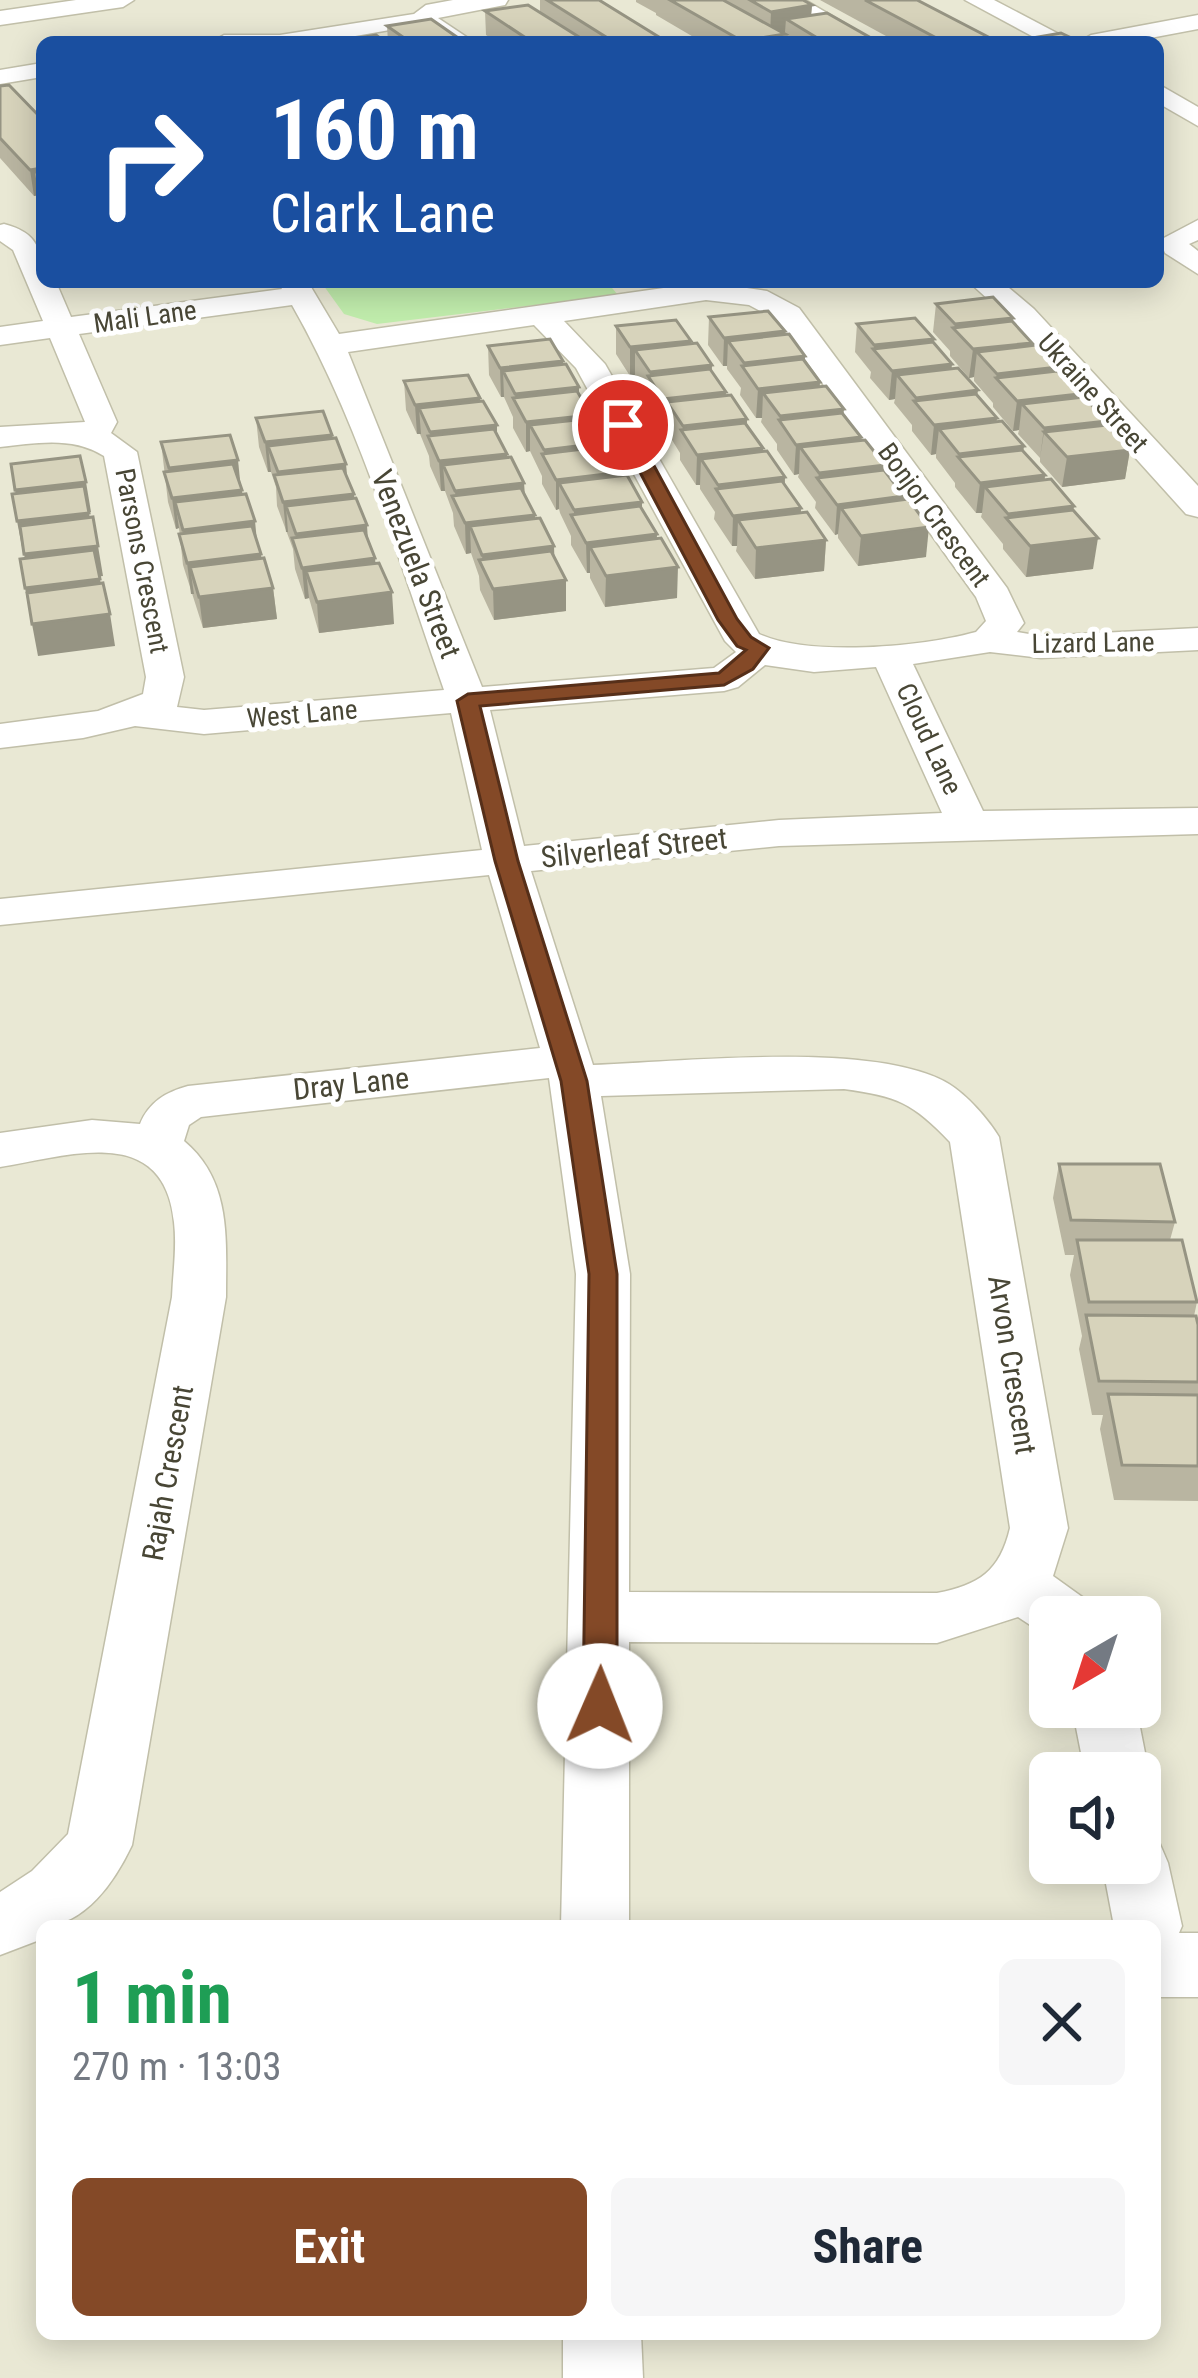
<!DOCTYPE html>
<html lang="en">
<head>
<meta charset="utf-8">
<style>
  body { margin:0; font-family:"Roboto Condensed",sans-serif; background:#f6f6f7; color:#1f2937; height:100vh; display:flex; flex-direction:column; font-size:45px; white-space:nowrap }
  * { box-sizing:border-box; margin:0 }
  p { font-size:39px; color:#747a83 }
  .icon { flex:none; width:66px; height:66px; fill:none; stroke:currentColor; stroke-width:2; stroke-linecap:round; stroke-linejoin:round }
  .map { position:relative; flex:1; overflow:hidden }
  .sheet { position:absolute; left:36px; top:1920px; width:1125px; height:420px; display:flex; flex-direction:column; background:#fff; border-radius:18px; box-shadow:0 6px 30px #0003 }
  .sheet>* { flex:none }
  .guide { position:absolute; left:36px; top:36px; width:1128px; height:252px; border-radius:18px; box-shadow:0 6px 30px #0003; background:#1a4fa0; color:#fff; overflow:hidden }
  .needle { width:78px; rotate:219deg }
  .fabs { position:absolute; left:1029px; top:1596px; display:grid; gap:24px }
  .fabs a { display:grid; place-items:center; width:132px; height:132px; border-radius:18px; background:#fff; box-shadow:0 6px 30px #0003; font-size:60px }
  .pin { position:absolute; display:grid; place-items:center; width:102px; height:102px; color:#fff; margin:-51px; border:6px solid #fff; border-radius:50%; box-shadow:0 3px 12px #0007 }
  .me { position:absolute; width:132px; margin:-66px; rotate:1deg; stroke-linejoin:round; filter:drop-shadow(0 0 9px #0008) }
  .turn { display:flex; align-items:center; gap:42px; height:252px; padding:0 36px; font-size:54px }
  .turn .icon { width:156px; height:156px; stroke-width:2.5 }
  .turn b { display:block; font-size:84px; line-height:102px }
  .round { display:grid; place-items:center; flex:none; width:126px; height:126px; border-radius:18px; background:#f6f6f7 }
  .headline { display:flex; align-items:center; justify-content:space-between; height:204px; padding:0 36px }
  h1 { font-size:72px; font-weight:700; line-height:90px; color:#1e9e55 }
  .action { display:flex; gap:24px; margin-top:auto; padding:24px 36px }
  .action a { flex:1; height:138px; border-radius:18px; background:#844927; color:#fff; font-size:48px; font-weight:700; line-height:138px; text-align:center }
  .action a+a { background:#f6f6f7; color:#1f2937 }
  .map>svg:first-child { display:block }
  .residential { fill:#e9e8d4; fill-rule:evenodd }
  .green { fill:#c0ecac }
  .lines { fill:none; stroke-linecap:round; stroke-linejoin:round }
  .street-casing { stroke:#c1bfa9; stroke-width:3 }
  .street { fill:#fff; fill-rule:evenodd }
  .wall { fill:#b9b5a1 }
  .shaded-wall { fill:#969483 }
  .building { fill:#d7d3bb; stroke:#969483; stroke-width:3 }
  .route { fill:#844927; stroke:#562f19; stroke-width:3 }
  .labels { text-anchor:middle; stroke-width:10; stroke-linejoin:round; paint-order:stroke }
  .far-street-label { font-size:27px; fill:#484635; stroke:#fff }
  .street-label { font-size:30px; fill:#484635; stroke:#fff }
</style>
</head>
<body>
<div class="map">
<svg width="1198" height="2378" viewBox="0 0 1198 2378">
  <rect width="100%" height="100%" fill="#f5f4e7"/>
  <path class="residential" d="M 0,0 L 1198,0 L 1198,2378 L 0,2378 ZM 42,42 L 1158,42 L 1158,282 L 42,282 ZM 1050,1617 L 1140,1617 L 1140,1707 L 1050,1707 ZM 1050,1773 L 1140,1773 L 1140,1863 L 1050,1863 ZM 42,1926 L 1155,1926 L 1155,2334 L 42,2334 Z"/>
  <polygon class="green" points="321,282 607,282 618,295 377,324 344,314"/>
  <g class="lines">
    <defs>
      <g id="street">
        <polygon points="76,0 134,0 123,7 0,25 0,11"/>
        <polygon points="453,0 508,0 505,5 438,18 474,42 445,42 422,28 407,27 321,42 212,42 224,35 280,35 414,14 426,5"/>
        <polygon points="777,0 805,0 876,42 846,42"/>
        <polygon points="965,0 994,0 1074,42 1043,42"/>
        <polygon points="1198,15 1198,29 1129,42 1079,42 1091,35"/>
        <polygon points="42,63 42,77 0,84 0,70"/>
        <polygon points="1158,84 1198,107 1198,126 1158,103"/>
        <polygon points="1198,220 1198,240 1189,244 1198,251 1198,274 1165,253 1160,240"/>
        <path d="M 4,224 C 38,233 42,249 42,282 L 56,282 L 71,317 L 282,289 L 278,282 L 308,282 L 339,334 L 706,282 L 767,291 L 799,308 L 1007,588 L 1024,623 L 1017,632 L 1041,636 L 1198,628 L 1198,650 L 1041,658 L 990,652 L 913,664 L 983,811 L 1198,808 L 1198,834 L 779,846 L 531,871 L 593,1065 C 682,1062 875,1040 949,1084 C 967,1095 988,1119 999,1137 L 1068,1528 L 1053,1576 L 1085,1599 L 1094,1617 L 1050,1617 L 1050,1638 L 1018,1617 L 937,1643 L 629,1642 L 629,1926 L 561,1926 L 576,1274 L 549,1078 L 201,1117 L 189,1125 L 184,1141 C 232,1181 226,1240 226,1297 L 132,1845 C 115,1881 85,1926 42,1926 L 42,1939 L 0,1955 L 0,1892 L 32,1871 L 68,1834 L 172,1297 C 173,1272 177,1247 174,1222 C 164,1122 68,1156 0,1167 L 0,1133 L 92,1120 L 140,1124 C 149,1102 166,1092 188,1086 L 540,1048 L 489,875 L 0,925 L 0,899 L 482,850 L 451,713 L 204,734 L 135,726 L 83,738 L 0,748 L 0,724 L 98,711 L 143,694 L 146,677 L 104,456 C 73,436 36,443 0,447 L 0,427 L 85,422 L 50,338 L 0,345 L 0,327 L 43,321 L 13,250 L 0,241 L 0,225 ZM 706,300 L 749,305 L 777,320 L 976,597 L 986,621 L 976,632 C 921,647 809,657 759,634 L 605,364 L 564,321 ZM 292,305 C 360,424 399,562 444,690 L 204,710 L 177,707 L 184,677 L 137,452 L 111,433 L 117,422 L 79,334 ZM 534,325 L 576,368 L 725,641 L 736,652 L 714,668 L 482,687 L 348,352 ZM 765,665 L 814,672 L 876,667 L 942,813 L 779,820 L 524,846 L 490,710 L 724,691 L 738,687 ZM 844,1089 C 897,1096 913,1103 950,1142 L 1010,1528 C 1000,1571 979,1585 937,1593 L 629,1592 L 630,1274 L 601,1096 Z"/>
        <polygon points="969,282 1002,282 1034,309 1198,486 1198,517 1186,514 1012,321"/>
        <polygon points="1072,1707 1136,1707 1149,1773 1140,1793 1140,1773 1085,1773"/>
        <polygon points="1140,1835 1159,1842 1168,1863 1182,1926 1179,1933 1198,1933 1198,1997 1155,1997 1155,1926 1114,1926 1102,1863 1140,1863"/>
        <polygon points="563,2334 641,2334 643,2378 563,2378"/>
      </g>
    </defs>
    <use href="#street" class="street-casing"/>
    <use href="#street" class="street"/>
  </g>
  <g class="wall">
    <polygon points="540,0 599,0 667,42 497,42 486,35 485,11 540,12"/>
    <polygon points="636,0 803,0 812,5 811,15 870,40 881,42 702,42 656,15 656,13 636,2"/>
    <polygon points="820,0 917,0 998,42 897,42"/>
    <polygon points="387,26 464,42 388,42"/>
    <polygon points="42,80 42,107 37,81"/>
    <polygon points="0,86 42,119 42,202 39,195 34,196 0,158"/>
    <polygon points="936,304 1013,322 1031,346 1079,394 1078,398 1107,421 1106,425 1130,450 1125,479 1062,487 1040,462 1040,458 1018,434 1019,430 1013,431 993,407 993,403 974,381 974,377 969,378 950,356 950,351 933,332"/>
    <polygon points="709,317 785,331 784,334 805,356 805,362 820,386 843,414 860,440 885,465 884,470 904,500 926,557 858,566 838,538 838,534 835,535 815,508 816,502 798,477 799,474 794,475 777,450 777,444 761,422 762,418 756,418 740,395 741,388 727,369 727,366 723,366 708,345"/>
    <polygon points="857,324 934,343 952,368 977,395 997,422 1045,475 1045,480 1074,510 1093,569 1026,577 1003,549 1003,544 981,517 982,513 976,513 955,487 955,483 936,458 936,454 931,455 912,431 912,425 894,403 895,399 889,400 870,378 871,372 855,352"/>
    <polygon points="616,326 691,344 712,372 726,396 747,419 747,426 763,448 763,451 785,477 785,484 801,508 801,513 826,540 824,571 755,579 736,551 737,546 732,546 714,519 715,512 700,489 700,485 696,485 680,460 680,453 667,432 667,428 662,428 647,405 647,398 635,379 635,375 630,376 616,354"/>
    <polygon points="488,346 563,365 579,387 579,395 591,418 610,449 657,539 677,598 605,607 590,578 590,573 587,573 571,545 571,536 560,513 559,509 556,510 542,484 542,476 530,451 526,452 513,428 513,417 504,397 501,397 489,375"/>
    <polygon points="404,381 480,401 497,425 497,435 507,457 524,483 525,494 535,519 554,546 554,558 566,580 566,611 494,620 480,590 479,576 471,553 466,554 454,526 453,513 445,491 441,491 430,466 429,456 420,434 417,434 406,410"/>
    <polygon points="256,418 332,435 346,464 347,478 394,624 319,633 309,598 305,599 295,569 293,549 277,506 276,487 271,472 268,472 259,447"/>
    <polygon points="161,442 240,486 261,558 273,588 277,619 203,628 183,565 179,528 176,529 168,502"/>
    <polygon points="1059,1164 1175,1222 1170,1240 1197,1302 1194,1316 1198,1325 1198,1501 1114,1500 1100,1429 1103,1415 1092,1415 1079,1349 1082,1336 1070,1275 1074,1255 1065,1255 1053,1198"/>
  </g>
  <g class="shaded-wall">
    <polygon points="812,5 810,28 786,19 785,32 770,35 771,12"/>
    <polygon points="42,168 42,180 35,173 39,195 34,196 30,170"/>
    <polygon points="1013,318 1010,345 1032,343 1028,371 1058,367 1054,396 996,378 997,374 977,352 974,377 969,378 973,349 954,329 955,324"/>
    <polygon points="785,331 783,358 805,356 803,384 820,382 818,411 763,393 762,418 756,418 758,389 744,370 744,363 728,341 727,366 723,366 724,338"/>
    <polygon points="934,339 931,367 952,364 949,393 897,375 895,399 889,400 892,371 874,351 874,345"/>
    <polygon points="691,341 690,368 712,365 711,394 726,392 725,421 667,402 667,428 662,428 663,399 650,379 650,372 635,350 635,375 630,376 630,347"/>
    <polygon points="563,361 563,389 579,387 579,416 516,404 515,394 503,371 504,397 501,397 500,368"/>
    <polygon points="978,390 974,419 916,403 916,398"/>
    <polygon points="1079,394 1075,423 1022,404 1019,430 1013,431 1017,401"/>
    <polygon points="480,398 481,426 497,425 497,454 431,442 430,433 419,408 421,434 417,434 415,405"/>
    <polygon points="844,409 841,438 779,422 780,416"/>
    <polygon points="591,415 591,444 610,442 610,472 544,458 544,450 530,425 530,451 526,452 526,422"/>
    <polygon points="997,418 994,447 939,429 936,454 931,455 934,425"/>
    <polygon points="747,419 746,448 682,433 683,426"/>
    <polygon points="1107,421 1102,451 1044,432 1040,458 1044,428"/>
    <polygon points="332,435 335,464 268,446 271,472 268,472 265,442"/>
    <polygon points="861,437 858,467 800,447 799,474 794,475 796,445"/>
    <polygon points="1024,446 1020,476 959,458 959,454"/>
    <polygon points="763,448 761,478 701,459 700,485 696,485 697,455"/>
    <polygon points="1130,450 1125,479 1062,487 1067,457"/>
    <polygon points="507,454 508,483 443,465 445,491 441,491 439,461"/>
    <polygon points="238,460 241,490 173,498 169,468"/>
    <polygon points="346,464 348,493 279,490 278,472"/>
    <polygon points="885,465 882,495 818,479 819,473"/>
    <polygon points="623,472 623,502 559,483 559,509 556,510 556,480"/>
    <polygon points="1045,475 1041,505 985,487 982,513 976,513 980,483"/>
    <polygon points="785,477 783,507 718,492 718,485"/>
    <polygon points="86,482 91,512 21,521 15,490"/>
    <polygon points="524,483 525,513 456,504 455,491"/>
    <polygon points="242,490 245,520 175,502 179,528 176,529 172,498"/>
    <polygon points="354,494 356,524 286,506 288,532 286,532 283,502"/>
    <polygon points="904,496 901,526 841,508 838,534 835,535 837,505"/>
    <polygon points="642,502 642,532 574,519 574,510"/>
    <polygon points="1074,506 1070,536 1007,519 1008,514"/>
    <polygon points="801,508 799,538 738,520 737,546 732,546 733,516"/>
    <polygon points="89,513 94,544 23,552 17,521"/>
    <polygon points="535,515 536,545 470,526 471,553 466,554 465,523"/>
    <polygon points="255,521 258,552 187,561 183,530"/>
    <polygon points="367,525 369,556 298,555 296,534"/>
    <polygon points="929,527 926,557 858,566 861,536"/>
    <polygon points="657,534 656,565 590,547 590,573 587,573 586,543"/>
    <polygon points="1098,538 1093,569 1026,577 1030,546"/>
    <polygon points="826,540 824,571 755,579 756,548"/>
    <polygon points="98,546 103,576 30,585 24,554"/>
    <polygon points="554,546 555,577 483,568 482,555"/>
    <polygon points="261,554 264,585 190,567 194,594 191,594 187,563"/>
    <polygon points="375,558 378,589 306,571 309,598 305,599 302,568"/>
    <polygon points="678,567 677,598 605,607 606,576"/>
    <polygon points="100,579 105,610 31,620 25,588"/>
    <polygon points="566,580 566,611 494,620 493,589"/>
    <polygon points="273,588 277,619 203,628 199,597"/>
    <polygon points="392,592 394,624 319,633 317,602"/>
    <polygon points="110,614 115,646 38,656 32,624"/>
  </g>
  <g class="building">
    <polygon points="547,0 599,0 667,42 614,42"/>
    <polygon points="670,0 723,0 785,34 742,41"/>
    <polygon points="750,0 803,0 812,5 771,12"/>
    <polygon points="865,0 917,0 998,42 944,42"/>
    <polygon points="528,5 587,42 532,42 485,11"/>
    <polygon points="827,13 871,38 845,42 824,42 786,19"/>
    <polygon points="431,19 464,42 410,42 387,26"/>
    <polygon points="1061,33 1080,42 1025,42 1021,40"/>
    <polygon points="376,35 385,42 335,42"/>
    <polygon points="787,37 797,42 756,42"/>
    <polygon points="9,85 42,119 42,132 39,133 42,132 42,168 30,170 0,138 0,86"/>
    <polygon points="993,297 1013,318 955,324 936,304"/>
    <polygon points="768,311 785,331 724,338 709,317"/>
    <polygon points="915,318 934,339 874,345 857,324"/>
    <polygon points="676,320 691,341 630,347 616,326"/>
    <polygon points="1012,321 1032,343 973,349 953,328"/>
    <polygon points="789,334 805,356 744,363 728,341"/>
    <polygon points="550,339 563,361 500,368 488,346"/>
    <polygon points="933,342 952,364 892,371 873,349"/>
    <polygon points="697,343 712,365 650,372 635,350"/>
    <polygon points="1036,345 1058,367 997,374 977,352"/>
    <polygon points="803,359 820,382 758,389 742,366"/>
    <polygon points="566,364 579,387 515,394 503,371"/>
    <polygon points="958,368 978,390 916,398 897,375"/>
    <polygon points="710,369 726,392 663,399 648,376"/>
    <polygon points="1057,371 1079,394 1017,401 996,378"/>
    <polygon points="468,375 480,398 415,405 404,381"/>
    <polygon points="826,386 844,409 780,416 763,393"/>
    <polygon points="577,391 591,415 526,422 513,398"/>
    <polygon points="976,394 997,418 934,425 914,401"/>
    <polygon points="731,395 747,419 683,426 667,402"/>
    <polygon points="1084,397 1107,421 1044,428 1022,404"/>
    <polygon points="483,401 497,425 430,432 419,408"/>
    <polygon points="323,411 332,435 265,442 256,418"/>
    <polygon points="842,413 861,437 796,445 779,420"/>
    <polygon points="595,418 610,442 544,450 530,425"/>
    <polygon points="1002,421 1024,446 959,454 939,429"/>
    <polygon points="745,423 763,448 697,455 681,430"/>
    <polygon points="1107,425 1130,450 1067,457 1044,432"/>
    <polygon points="494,429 507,454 439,461 428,436"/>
    <polygon points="230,435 238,460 169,468 161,442"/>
    <polygon points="336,438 346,464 278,472 268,446"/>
    <polygon points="865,440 885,465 819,473 800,447"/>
    <polygon points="608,446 623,472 556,480 542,454"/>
    <polygon points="1022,450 1045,475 980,483 958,457"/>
    <polygon points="767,451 785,477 718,485 701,459"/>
    <polygon points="80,456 86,482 15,490 11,464"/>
    <polygon points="511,457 524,483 455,491 443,465"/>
    <polygon points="233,464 242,490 172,498 164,472"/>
    <polygon points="343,468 354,494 283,502 274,475"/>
    <polygon points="884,470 904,496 837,505 817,478"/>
    <polygon points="627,475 642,502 574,510 559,483"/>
    <polygon points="1051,479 1074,506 1008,514 985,487"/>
    <polygon points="782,481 801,508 733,516 716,489"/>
    <polygon points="84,486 89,513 17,521 12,494"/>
    <polygon points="521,488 535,515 465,523 452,496"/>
    <polygon points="246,494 255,521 183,530 175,502"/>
    <polygon points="356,498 367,525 296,534 286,506"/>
    <polygon points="908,499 929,527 861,536 841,508"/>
    <polygon points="640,506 657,534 586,543 571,515"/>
    <polygon points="1073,510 1098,538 1030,546 1006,518"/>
    <polygon points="807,512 826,540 756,548 738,520"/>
    <polygon points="93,517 98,546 24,554 20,526"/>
    <polygon points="540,518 554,546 482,555 470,526"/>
    <polygon points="252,526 261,554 187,563 179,534"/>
    <polygon points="364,530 375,558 302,568 292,538"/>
    <polygon points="661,538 678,567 606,576 590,547"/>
    <polygon points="94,550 100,579 25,588 20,559"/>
    <polygon points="551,551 566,580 493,589 479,560"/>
    <polygon points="264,558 273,588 199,597 190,567"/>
    <polygon points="379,563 392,592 317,602 306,571"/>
    <polygon points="103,583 110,614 32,624 27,593"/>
    <polygon points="1059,1164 1160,1164 1175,1222 1071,1220"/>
    <polygon points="1077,1240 1182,1240 1197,1302 1089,1302"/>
    <polygon points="1086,1315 1196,1316 1198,1325 1198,1382 1099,1381"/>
    <polygon points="1108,1394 1198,1395 1198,1466 1122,1465"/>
  </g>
  <polygon class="route" points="617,421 632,425 737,619 751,637 769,648 753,669 724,685 480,706 518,861 587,1081 617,1274 617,1706 612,1716 600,1720 588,1716 583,1706 589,1274 561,1081 495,861 457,701 468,694 719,673 746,650 737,646 718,620 615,425"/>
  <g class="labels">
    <g class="far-street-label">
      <text transform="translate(145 317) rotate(-8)" y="9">Mali Lane</text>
      <text transform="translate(1093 393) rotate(48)" y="9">Ukraine Street</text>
      <text transform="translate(934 515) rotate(54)" y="9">Bonjor Crescent</text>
      <text transform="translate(142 561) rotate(79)" y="9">Parsons Crescent</text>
      <text transform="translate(1093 643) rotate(-1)" y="9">Lizard Lane</text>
      <text transform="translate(302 714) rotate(-5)" y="9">West Lane</text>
      <text transform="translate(929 739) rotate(65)" y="9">Cloud Lane</text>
    </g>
    <g class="street-label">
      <text transform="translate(416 564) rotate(69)" y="10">Venezuela Street</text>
      <text transform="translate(634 848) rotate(-6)" y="10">Silverleaf Street</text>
      <text transform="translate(351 1084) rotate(-6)" y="10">Dray Lane</text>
      <text transform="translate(1012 1365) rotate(81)" y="10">Arvon Crescent</text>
      <text transform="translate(168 1473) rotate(-80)" y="10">Rajah Crescent</text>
    </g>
  </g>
</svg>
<div class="fabs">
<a><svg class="needle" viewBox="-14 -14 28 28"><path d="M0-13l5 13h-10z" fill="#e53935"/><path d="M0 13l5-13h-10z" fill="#747a83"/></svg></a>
<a><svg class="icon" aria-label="sound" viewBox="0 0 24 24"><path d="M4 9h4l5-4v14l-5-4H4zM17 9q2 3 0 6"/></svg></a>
</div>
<div class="pin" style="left:623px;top:425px;background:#d93025"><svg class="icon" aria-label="arrive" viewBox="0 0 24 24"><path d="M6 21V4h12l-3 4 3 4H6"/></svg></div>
<svg class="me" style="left:600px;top:1706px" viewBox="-20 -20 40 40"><circle r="19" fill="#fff"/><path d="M0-13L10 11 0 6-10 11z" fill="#844927"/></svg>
<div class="guide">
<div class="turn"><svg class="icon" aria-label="right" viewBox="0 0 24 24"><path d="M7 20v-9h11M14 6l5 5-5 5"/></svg><div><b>160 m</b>Clark Lane</div></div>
</div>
<section class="sheet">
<div class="headline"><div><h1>1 min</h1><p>270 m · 13:03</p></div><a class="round"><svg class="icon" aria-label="close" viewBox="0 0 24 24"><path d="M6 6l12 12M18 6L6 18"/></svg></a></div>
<div class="action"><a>Exit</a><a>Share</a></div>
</section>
</div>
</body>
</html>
